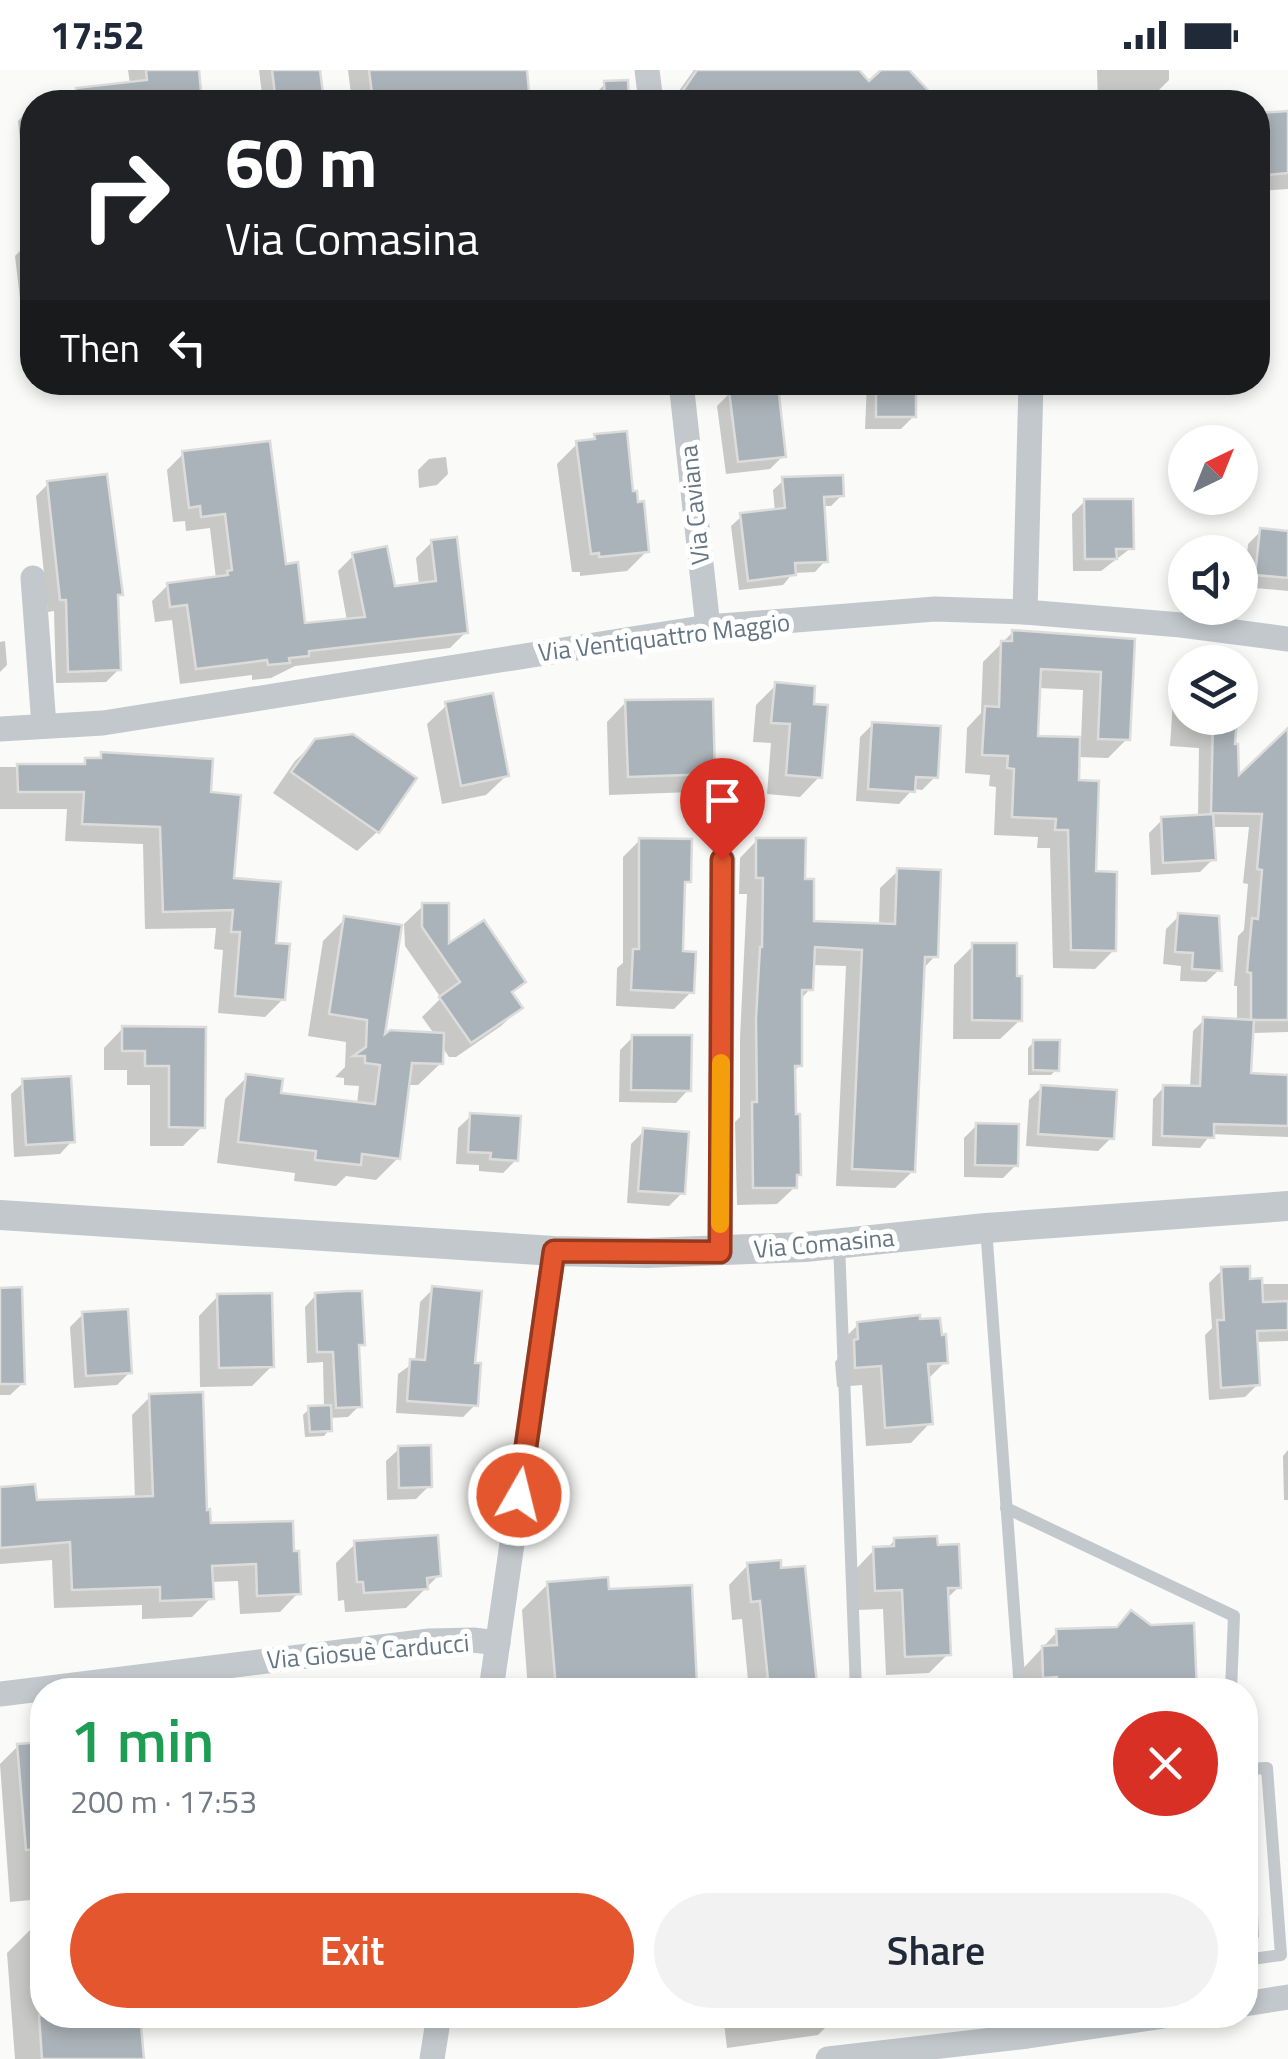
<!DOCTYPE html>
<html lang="en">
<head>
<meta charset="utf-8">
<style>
  body { margin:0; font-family:"Titillium Web",sans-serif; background:#f2f2f3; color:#1f2937; height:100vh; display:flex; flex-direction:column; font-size:38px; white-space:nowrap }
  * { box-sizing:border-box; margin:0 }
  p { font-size:32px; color:#747a83 }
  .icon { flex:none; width:55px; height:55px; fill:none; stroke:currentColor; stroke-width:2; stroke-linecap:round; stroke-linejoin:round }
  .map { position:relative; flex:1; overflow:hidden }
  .panel { position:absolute; left:30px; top:1608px; width:1228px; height:350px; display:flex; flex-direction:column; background:#fff; border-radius:40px; box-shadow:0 5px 15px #0003 }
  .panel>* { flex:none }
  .hud { position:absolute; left:20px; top:20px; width:1250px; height:305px; border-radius:40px; box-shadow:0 5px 15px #0003; background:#202124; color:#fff; overflow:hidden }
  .needle { width:65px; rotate:43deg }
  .controls { position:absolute; left:1168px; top:355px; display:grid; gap:20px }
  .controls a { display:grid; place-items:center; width:90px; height:90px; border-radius:50%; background:#fff; box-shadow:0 5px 15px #0003; font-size:50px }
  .pin { position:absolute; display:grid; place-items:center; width:85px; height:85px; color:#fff; margin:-102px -42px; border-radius:50% 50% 50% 0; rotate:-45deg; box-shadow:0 0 10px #0007 }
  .pin .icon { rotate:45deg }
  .me { position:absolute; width:110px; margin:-55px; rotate:8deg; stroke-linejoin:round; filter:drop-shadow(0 0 8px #0008) }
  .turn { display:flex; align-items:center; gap:35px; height:210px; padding:0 40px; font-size:45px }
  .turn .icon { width:130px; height:130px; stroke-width:2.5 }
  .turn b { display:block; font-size:70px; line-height:85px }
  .then { display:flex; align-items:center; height:95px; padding:0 40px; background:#0003; gap:20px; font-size:38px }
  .round { display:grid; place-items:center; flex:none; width:105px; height:105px; border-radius:52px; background:#f2f2f3 }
  .headline { display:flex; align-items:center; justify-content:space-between; height:170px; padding:0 40px }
  h1 { font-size:60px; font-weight:600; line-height:75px; color:#1e9e55 }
  .cta { display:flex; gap:20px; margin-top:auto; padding:20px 40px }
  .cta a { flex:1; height:115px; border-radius:60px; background:#e4572e; color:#fff; font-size:40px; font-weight:600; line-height:115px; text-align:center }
  .cta a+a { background:#f2f2f3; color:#1f2937 }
  .status { display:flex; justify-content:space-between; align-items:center; height:70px; padding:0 50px; background:#fff; direction:ltr }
  .status svg { height:28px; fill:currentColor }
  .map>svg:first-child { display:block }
  .shadow { fill:#0003; fill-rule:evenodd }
  .building { fill:#aab3b9; stroke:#dcdcda; stroke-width:2.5 }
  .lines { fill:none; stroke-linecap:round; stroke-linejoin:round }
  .service { stroke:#c3c8cc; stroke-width:12 }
  .minor { stroke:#c3c8cc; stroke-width:25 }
  .tertiary { stroke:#c3c8cc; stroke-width:30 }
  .route-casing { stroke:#94391e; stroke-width:25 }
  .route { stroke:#e4572e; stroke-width:18 }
  .slow { stroke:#f59e0b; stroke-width:18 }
  .labels { text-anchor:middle; stroke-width:10; stroke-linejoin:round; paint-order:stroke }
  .street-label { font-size:25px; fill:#657683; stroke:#fff }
</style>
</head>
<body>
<div class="status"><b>17:52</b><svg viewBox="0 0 49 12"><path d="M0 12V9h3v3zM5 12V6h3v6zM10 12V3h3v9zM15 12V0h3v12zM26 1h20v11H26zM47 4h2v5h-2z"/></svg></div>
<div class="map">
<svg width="1288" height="1989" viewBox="0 0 1288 1989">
  <rect width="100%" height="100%" fill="#fafaf8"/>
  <g class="shadow">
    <polygon points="128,0 197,0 200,32 54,32 69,31 80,20 130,14"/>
    <polygon points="259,0 318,0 322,32 263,32"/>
    <polygon points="348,0 525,0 526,21 515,32 352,32"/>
    <polygon points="694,0 856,0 869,14 885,0 905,0 936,32 671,32"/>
    <polygon points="1097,0 1169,0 1169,10 1149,30 1098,31"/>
    <polygon points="626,13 627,32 592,32 592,27 605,14"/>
    <polygon points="32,36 32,96 31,79 21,80 18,51"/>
    <polygon points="1288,41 1288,119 1258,121 1258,44"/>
    <polygon points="32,169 32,252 23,254 15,186"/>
    <polygon points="867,312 913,312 914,346 901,359 865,359"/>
    <polygon points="730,323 783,386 770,399 726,404 717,336"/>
    <polygon points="595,367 631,424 647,481 627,501 580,506 580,502 572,502 557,394 577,374 589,372"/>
    <polygon points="183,384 284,497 303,556 347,551 338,501 354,485 393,518 419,515 416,488 432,472 466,562 450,578 295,596 271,608 252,610 252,605 180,614 172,550 155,552 152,531 168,515 216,509 210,458 186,461 185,451 173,452 167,400"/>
    <polygon points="446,387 448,404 437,415 419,418 418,400 429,389"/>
    <polygon points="784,410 842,425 831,436 822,436 825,491 815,502 793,503 783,515 739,520 731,456 742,446 775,442 773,420"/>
    <polygon points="49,413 120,524 116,528 119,599 106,612 56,613 54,541 48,542 36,426"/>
    <polygon points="1085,431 1131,478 1101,501 1073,501 1072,444"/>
    <polygon points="1261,461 1288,464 1288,521 1244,517 1248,474"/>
    <path d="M 1013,562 L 1132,571 L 1127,669 L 1108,688 L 1077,687 L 1076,713 L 1093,804 L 1114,880 L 1095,899 L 1053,898 L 1050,778 L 1037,778 L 1038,767 L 994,765 L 996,717 L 989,716 L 990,705 L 965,703 L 967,658 L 981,643 L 983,592 ZM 1038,618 L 1083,620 L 1081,670 L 1036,668 Z"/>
    <polygon points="5,571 7,595 0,602 0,572"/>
    <polygon points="776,615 819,707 800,727 767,724 771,673 753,672 756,635"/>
    <polygon points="1185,618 1185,648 1234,648 1232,676 1236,711 1288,661 1288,962 1250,963 1248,1006 1288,1007 1288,1067 1211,1064 1200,1078 1152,1076 1153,1029 1164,1017 1190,1018 1193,961 1204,950 1237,952 1237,916 1234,916 1238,866 1244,860 1248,814 1243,813 1249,757 1211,757 1213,789 1200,802 1151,805 1149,763 1162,750 1198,747 1199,678 1170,676 1173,630"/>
    <polygon points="626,632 713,703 693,722 609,725 607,652"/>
    <polygon points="447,635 506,706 486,725 442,734 427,654"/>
    <polygon points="873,654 935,707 922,720 913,719 899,734 856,731 860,667"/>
    <polygon points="316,671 414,709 377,762 357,781 273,723 295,691"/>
    <polygon points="102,685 208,724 231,810 273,875 283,929 265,947 218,943 223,880 214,879 216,858 145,859 143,774 65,771 67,739 0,739 0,697 80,697 86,690 96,691"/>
    <polygon points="640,770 688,811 683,817 680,884 691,922 674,939 616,936 617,898 623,893 623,787"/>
    <polygon points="757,770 803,811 811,853 879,856 880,818 898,801 935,886 922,900 913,1101 895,1118 836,1116 846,896 811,895 810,919 800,930 800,995 793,1002 798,1104 795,1117 777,1134 737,1135 735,1052 740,1047 740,968 747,824 739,824 740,788"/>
    <polygon points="423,836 447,878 523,912 510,925 520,938 501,956 456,987 449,987 441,975 441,993 418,1015 407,1015 398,1088 376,1110 346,1106 336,1116 294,1111 295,1103 217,1093 225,1029 247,1007 279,1025 357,1034 359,1016 344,1015 344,1008 335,1007 345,997 346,972 308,966 323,871 345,849 382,969 435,965 422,947 441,928 405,876 404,854"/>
    <polygon points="1179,846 1219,900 1206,912 1180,911 1181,896 1163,894 1166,859"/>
    <polygon points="973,876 1015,909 1020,950 1000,969 953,969 954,895"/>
    <polygon points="123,958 203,960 202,1057 183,1076 150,1076 150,1015 127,1015 127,1000 104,1000 104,978"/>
    <polygon points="633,967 688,1020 676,1033 619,1032 620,980"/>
    <polygon points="1034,972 1056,1000 1051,1005 1028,1005 1028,978"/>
    <polygon points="24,1012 72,1071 60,1084 14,1087 11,1024"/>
    <polygon points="1042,1017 1111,1068 1098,1081 1026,1076 1029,1030"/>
    <polygon points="471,1046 516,1090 503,1103 479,1101 479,1095 456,1094 458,1058"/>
    <polygon points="977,1055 1016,1095 1003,1108 964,1107 964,1068"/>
    <polygon points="644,1061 682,1123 669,1136 627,1133 631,1074"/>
    <polygon points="1222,1200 1260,1214 1288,1214 1288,1271 1255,1272 1258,1314 1245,1327 1209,1330 1205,1265 1212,1258 1209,1213"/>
    <polygon points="433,1219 476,1334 463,1347 396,1343 398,1304 415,1292 420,1232"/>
    <polygon points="0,1220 23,1313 10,1325 0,1325"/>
    <polygon points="316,1225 362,1274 357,1279 359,1336 348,1347 329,1348 329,1360 324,1366 305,1367 303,1345 309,1339 324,1338 323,1292 307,1293 305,1237"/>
    <polygon points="218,1226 272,1296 252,1316 200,1317 199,1246"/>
    <polygon points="83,1244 130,1302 117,1315 74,1318 70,1257"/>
    <polygon points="858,1255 945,1292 927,1310 930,1353 911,1373 866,1376 862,1315 837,1317 835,1292 839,1287 838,1274"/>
    <polygon points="151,1326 208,1456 292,1484 298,1523 280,1542 240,1544 238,1511 210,1512 211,1528 192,1547 142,1549 142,1535 54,1538 52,1490 0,1494 0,1419 34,1433 135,1429 132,1345"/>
    <polygon points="399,1379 429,1416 416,1429 387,1430 386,1391"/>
    <polygon points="1288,1380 1288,1430 1284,1430 1283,1386"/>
    <polygon points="895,1470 936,1477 959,1517 946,1529 948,1584 929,1603 886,1605 883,1539 857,1540 855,1500 874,1480 886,1479"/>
    <polygon points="356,1473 438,1506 406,1538 345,1542 344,1530 338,1531 336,1493"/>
    <polygon points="748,1495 814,1613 811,1620 749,1620 742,1549 732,1550 729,1515"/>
    <polygon points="548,1514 607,1522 690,1518 695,1620 528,1620 522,1540"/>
    <polygon points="1057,1562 1195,1620 1017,1620 1017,1605"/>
    <polygon points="42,1674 42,1829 10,1832 0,1694 18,1676"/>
    <polygon points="1245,1726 1253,1726 1259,1867 1245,1882"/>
    <polygon points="42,1856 42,1945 145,1945 138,1951 141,1989 15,1989 7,1883 33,1857"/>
    <polygon points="723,1945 837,1945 837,1946 818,1965 727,1978"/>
  </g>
  <g class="building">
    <polygon points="146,0 199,0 202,32 77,32 76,18 147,10"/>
    <polygon points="272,0 320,0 324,32 276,32"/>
    <polygon points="369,0 527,0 529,22 414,30 414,32 373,32"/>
    <polygon points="697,0 859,0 869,11 881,0 909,0 939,32 675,32"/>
    <polygon points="628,10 629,32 605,32 604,11"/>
    <polygon points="1288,41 1288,103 1258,106 1258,43"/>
    <rect x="876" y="312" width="40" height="35"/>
    <polygon points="778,315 786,387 738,392 729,321"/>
    <polygon points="627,361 633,421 637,421 638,432 644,431 649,482 599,487 599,483 591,484 576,371 595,369 594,364"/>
    <polygon points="270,371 286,494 298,492 305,553 365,547 352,483 387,476 395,516 436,511 431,470 457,467 468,563 309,581 309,586 289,588 290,593 268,595 267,590 196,599 187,535 170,537 167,513 228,505 227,501 232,500 225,444 201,447 200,436 189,438 182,381"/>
    <polygon points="107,404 123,525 118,525 121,600 68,602 66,530 60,530 47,411"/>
    <polygon points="843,405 844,426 824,427 828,492 795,493 796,505 748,511 740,443 785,438 782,407"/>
    <polygon points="1084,429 1133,429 1134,479 1116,479 1117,489 1085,489"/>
    <polygon points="1260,458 1288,461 1288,508 1255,505"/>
    <polygon points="1012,560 1135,569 1130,670 1098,669 1101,602 1041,599 1038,666 1080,667 1079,710 1099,711 1096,801 1117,802 1116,881 1071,880 1068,760 1055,760 1056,749 1012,747 1014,699 1007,698 1008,686 982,685 985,636 999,637 1001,571 1012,571"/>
    <polygon points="775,612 815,616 814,634 828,635 822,708 786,705 790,654 771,653"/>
    <polygon points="493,623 509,706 461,716 445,632"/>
    <polygon points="713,629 715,704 628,707 625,630"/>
    <polygon points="1213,648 1237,648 1235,674 1238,674 1239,705 1288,658 1288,950 1251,950 1251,903 1247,902 1252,848 1258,849 1262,800 1257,799 1262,744 1211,743"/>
    <polygon points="872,652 941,656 938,708 916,707 915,722 868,719"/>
    <polygon points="353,664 417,708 379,763 291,702 315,669"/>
    <polygon points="101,682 213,689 211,722 241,725 234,808 281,812 276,873 290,874 285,930 235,926 240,862 231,862 233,840 163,842 160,757 82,754 84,722 18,722 17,694 85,694 85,688 101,688"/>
    <polygon points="1213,744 1216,790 1163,793 1161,747"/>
    <polygon points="639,768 692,769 691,812 685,812 683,881 696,882 694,923 631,920 633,879 639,879"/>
    <polygon points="756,768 806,768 805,809 814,809 814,851 895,854 897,798 941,800 938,887 925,887 915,1102 852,1099 862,880 815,877 813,920 802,920 802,996 795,996 796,1044 800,1044 801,1105 797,1105 797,1118 753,1118 752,1032 757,1032 756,949 760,877 762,877 763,808 756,808"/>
    <polygon points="422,833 449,833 449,873 484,850 526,912 512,922 523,938 471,973 439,927 460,912 422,857"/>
    <polygon points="1178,843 1219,846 1222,901 1192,899 1193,883 1175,882"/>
    <polygon points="344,846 402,855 385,964 390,960 444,963 443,994 412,993 400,1089 362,1084 361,1095 315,1090 316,1081 238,1072 246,1004 283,1009 281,1023 375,1034 380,995 365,993 365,986 353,986 366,977 367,950 329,944"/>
    <polygon points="972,873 1017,873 1017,906 1022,906 1022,951 972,950"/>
    <polygon points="1203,947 1254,950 1251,1003 1288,1005 1288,1056 1214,1054 1214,1068 1162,1066 1163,1015 1200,1016"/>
    <polygon points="122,956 206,957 205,1058 169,1057 169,996 145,996 145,981 122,981"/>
    <polygon points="632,965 692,965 691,1021 631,1020"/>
    <polygon points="1033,970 1060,970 1059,1001 1033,1000"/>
    <polygon points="71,1006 75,1072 26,1075 22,1009"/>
    <polygon points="1041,1015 1117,1020 1114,1069 1038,1064"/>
    <polygon points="470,1043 521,1046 518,1091 490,1089 491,1083 468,1082"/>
    <polygon points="976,1053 1019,1054 1018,1096 975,1095"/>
    <polygon points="643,1058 689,1062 685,1124 638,1121"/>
    <polygon points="1250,1196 1250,1209 1262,1208 1263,1232 1288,1231 1288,1260 1257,1261 1260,1315 1221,1318 1217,1250 1224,1250 1221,1197"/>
    <polygon points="432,1216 482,1221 475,1293 481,1293 478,1336 407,1331 410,1289 425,1290"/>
    <polygon points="22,1217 25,1314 0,1314 0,1218"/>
    <polygon points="347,1221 362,1221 365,1275 359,1275 362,1337 336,1338 333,1282 317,1282 315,1223"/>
    <polygon points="272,1223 274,1297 219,1298 217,1224"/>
    <polygon points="128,1239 132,1303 86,1306 82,1242"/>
    <polygon points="920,1245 920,1249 940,1248 942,1265 946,1264 948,1293 928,1294 933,1354 885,1358 881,1296 855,1298 854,1270 858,1269 857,1252"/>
    <polygon points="203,1322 207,1440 210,1439 211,1453 293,1451 294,1481 299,1481 301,1524 257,1526 256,1494 212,1496 214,1529 160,1531 160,1517 72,1520 70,1472 0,1478 0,1417 35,1414 37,1430 153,1426 149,1324"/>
    <polygon points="331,1335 332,1361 310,1362 308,1336"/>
    <polygon points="431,1375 432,1417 399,1418 398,1376"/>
    <polygon points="438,1465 441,1506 427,1508 428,1519 364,1523 363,1512 357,1512 354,1471"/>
    <polygon points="937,1466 938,1475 959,1474 961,1518 948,1518 951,1585 905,1587 902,1520 875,1521 873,1477 894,1476 894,1468"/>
    <polygon points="781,1490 781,1498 805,1496 817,1614 813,1614 813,1620 769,1620 760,1531 751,1532 747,1493"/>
    <polygon points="608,1507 609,1519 692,1515 697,1614 644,1617 644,1611 556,1618 547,1512"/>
    <polygon points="1131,1540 1151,1555 1194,1553 1197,1620 1058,1620 1057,1607 1043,1608 1042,1576 1057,1575 1056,1559 1117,1557"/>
    <polygon points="42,1672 42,1779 26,1780 17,1674"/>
    <polygon points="39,1945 140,1945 144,1989 42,1989"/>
  </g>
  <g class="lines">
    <g class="service">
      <polyline points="986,1158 1020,1620"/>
      <polyline points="839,1173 856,1620"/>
      <polyline points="1006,1438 1234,1546 1231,1620"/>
      <polyline points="1245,1699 1267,1698 1281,1885 1245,1890"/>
    </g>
    <g class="minor">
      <polyline points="647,0 651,32"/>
      <polyline points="681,312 708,557"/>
      <polyline points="33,508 44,656"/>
      <polyline points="1025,542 1031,312"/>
      <polyline points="0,659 103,653 708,557 935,539 1025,542 1181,555 1288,569"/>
      <polyline points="720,1181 723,790"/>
      <polyline points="491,1620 554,1181"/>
      <polyline points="0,1624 429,1571 473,1570 498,1573"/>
      <polyline points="1245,1934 1288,1927"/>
      <polyline points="432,1989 439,1945"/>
      <polyline points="828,1989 1028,1966 1171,1945"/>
    </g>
    <polyline class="tertiary" points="0,1145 554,1181 647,1183 805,1177 986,1158 1288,1136"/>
  </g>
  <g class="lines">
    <defs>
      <polyline id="route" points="519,1425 554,1181 720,1182 722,790"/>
    </defs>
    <use href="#route" class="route-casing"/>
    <use href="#route" class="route"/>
    <polyline class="slow" points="720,1154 721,993"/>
  </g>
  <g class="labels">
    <g class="street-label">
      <text transform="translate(694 435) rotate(-96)" y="9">Via Caviana</text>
      <text transform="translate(664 567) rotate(-7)" y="9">Via Ventiquattro Maggio</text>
      <text transform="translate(824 1173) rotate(-5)" y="9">Via Comasina</text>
      <text transform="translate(368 1581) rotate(-5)" y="9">Via Giosuè Carducci</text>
    </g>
  </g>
</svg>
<div class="controls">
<a><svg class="needle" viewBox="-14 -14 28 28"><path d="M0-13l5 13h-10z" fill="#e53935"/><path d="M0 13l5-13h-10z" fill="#747a83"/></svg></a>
<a><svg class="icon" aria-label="sound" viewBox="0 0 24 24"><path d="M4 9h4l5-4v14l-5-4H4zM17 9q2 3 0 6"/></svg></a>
<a><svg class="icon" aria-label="layers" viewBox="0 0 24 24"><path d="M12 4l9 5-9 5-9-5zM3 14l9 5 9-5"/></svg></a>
</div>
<div class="pin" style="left:722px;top:790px;background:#d93025"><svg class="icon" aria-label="arrive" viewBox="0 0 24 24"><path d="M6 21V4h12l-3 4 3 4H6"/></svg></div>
<svg class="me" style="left:519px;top:1425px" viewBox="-20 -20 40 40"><circle r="17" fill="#e4572e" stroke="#fff" stroke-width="3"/><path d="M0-11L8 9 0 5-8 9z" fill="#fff"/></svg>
<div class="hud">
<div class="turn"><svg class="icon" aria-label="right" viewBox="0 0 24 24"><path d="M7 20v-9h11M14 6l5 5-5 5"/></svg><div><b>60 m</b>Via Comasina</div></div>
<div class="then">Then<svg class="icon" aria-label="left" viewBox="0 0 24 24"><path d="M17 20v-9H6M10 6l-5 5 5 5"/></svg></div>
</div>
<section class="panel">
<div class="headline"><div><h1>1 min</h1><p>200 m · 17:53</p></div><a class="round" style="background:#d93025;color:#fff"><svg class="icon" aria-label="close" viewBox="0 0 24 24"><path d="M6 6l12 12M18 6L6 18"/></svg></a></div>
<div class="cta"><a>Exit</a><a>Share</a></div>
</section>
</div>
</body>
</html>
